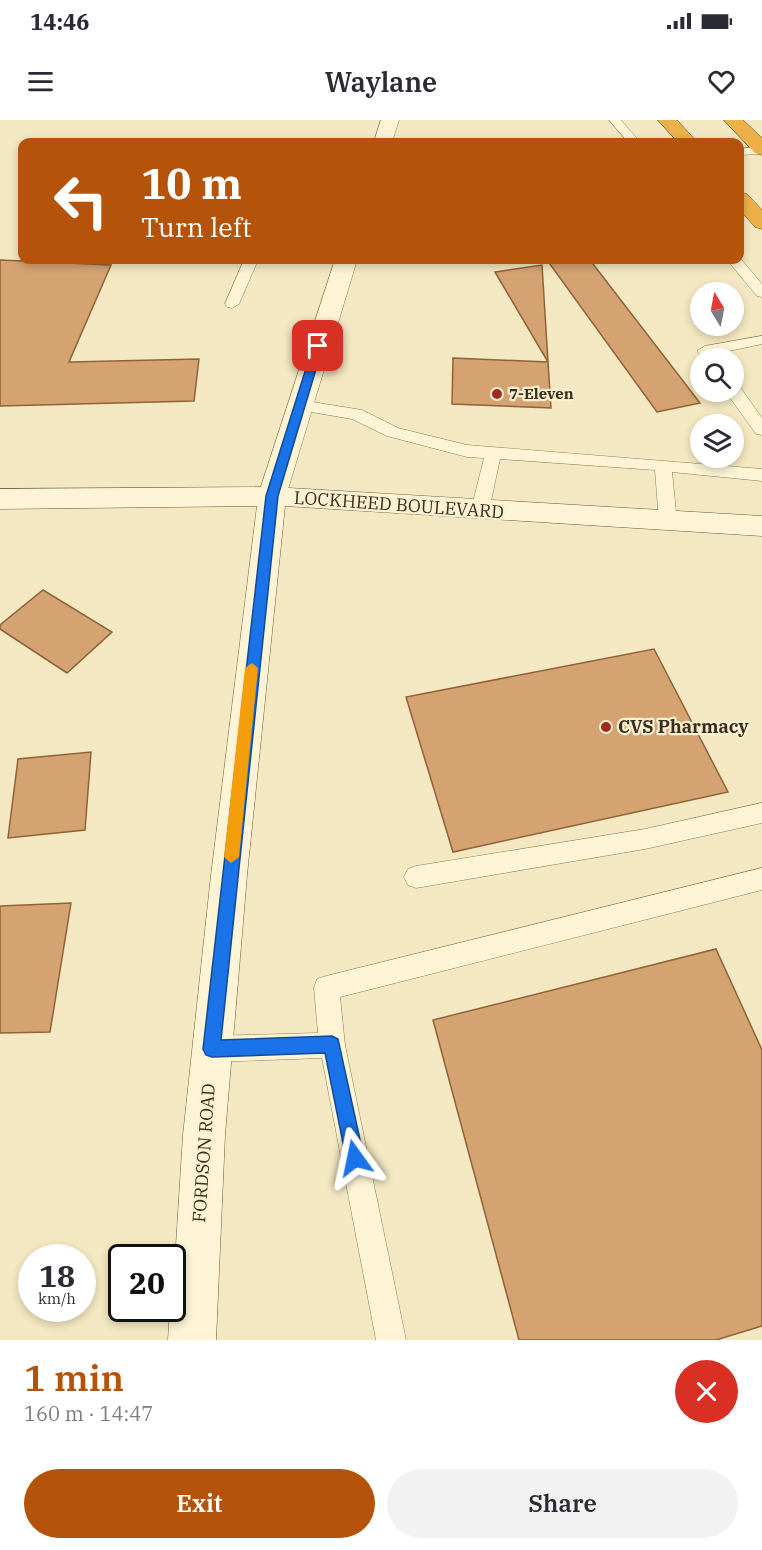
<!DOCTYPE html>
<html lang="en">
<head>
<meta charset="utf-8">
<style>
  body { margin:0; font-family:"IBM Plex Serif",serif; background:#f2f2f3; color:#2b2b33; height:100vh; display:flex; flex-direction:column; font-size:22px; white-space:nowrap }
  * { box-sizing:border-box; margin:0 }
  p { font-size:20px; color:#7c7c81 }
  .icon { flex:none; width:33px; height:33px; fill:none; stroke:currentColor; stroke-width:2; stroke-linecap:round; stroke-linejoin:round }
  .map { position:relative; height:1220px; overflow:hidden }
  .side { display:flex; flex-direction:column; background:#fff; flex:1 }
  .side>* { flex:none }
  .hud { position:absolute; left:18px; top:18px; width:726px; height:126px; border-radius:12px; box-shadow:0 3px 9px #0003; background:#b45309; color:#fff; overflow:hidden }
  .needle { width:39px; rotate:350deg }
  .controls { position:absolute; left:690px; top:162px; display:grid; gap:12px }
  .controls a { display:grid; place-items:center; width:54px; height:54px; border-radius:50%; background:#fff; box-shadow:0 3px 9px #0003; font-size:30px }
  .speed { position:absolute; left:18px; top:1124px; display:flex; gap:12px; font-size:30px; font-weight:700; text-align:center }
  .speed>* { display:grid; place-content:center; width:78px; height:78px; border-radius:50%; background:#fff; box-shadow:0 3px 9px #0003; line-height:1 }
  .speed small { font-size:15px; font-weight:400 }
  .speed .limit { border:3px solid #111; border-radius:9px; background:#fff; color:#111 }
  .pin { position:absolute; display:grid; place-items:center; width:51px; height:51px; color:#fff; margin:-26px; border-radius:12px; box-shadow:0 3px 9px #0006 }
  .me { position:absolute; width:66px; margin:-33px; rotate:348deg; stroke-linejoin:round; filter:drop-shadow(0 0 4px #0008) }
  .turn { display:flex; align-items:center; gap:21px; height:126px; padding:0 24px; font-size:27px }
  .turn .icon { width:78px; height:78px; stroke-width:2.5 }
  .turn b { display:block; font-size:42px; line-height:51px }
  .round { display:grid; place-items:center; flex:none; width:63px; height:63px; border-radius:32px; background:#f2f2f3 }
  .overview { display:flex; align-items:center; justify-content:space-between; height:102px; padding:0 24px }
  h1 { font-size:36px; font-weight:600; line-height:45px; color:#b45309 }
  .cta { display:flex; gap:12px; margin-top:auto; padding:12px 24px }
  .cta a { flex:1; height:69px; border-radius:36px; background:#b45309; color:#fff; font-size:24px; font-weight:600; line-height:69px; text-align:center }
  .cta a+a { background:#f2f2f3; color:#2b2b33 }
  .status { display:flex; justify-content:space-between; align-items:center; height:42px; padding:0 30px; background:#fff; direction:ltr }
  .status svg { height:16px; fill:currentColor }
  header { display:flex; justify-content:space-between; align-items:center; height:78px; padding:0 24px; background:#fff; font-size:27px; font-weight:600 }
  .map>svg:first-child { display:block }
  .building { fill:#d5a372; stroke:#906239; stroke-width:1.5 }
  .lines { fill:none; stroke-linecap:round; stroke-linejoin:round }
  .lane-casing { stroke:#8e7856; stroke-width:1 }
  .street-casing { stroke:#8e7856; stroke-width:1 }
  .secondary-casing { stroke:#705939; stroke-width:1 }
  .highway-casing { stroke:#5c452b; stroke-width:1 }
  .lane { fill:#fcf4d5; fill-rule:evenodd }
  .street { fill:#fcf4d5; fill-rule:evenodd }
  .secondary { fill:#fcf4d5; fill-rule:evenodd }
  .highway { fill:#ebb048; fill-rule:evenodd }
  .route { fill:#1a73e8; stroke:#114b97; stroke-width:1.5 }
  .slow { fill:#f59e0b }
  .poi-dot { fill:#a4281f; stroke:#f9f1d1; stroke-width:2 }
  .labels { text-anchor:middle; stroke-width:4.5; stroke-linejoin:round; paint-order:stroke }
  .far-poi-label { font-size:15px; font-weight:bold; fill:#3c2e1c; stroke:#f9f1d1; text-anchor:start }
  .street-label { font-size:18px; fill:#3c2e1c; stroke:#f9f1d1 }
  .poi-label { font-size:18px; font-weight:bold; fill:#3c2e1c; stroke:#f9f1d1; text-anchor:start }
</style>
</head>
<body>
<div class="status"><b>14:46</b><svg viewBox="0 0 49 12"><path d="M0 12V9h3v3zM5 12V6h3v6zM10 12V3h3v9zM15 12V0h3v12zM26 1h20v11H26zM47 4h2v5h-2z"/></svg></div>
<header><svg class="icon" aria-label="menu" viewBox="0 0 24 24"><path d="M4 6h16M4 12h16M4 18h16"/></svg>Waylane<svg class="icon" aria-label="heart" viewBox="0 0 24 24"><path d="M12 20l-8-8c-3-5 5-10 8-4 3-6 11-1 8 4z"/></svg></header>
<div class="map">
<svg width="762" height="1220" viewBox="0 0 762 1220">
  <rect width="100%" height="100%" fill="#f3e8c1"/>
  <g class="building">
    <polygon points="0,140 111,145 69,242 199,239 194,281 0,286"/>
    <polygon points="547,140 590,140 700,283 657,292"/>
    <polygon points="542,145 548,242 495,152"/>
    <polygon points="453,238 548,242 551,288 452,284"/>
    <polygon points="43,470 112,512 67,553 0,509 0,505"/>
    <polygon points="654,529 728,672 453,732 406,577"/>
    <polygon points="91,632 85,710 8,718 18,639"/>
    <polygon points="71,783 50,912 0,913 0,786"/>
    <polygon points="716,829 762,930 762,1206 716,1220 519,1220 433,900"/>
  </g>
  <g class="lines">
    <defs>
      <g id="lane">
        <polygon points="609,0 621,0 640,22 628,22"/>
        <polygon points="762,26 762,34 740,35 740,29"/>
        <polygon points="740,138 762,164 762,177 757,176 727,140"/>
        <polygon points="244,140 258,140 239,184 232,188 227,187 225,184"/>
        <polygon points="762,216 762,224 715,234 717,238 703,238 697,231 705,226"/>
        <polygon points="734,266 740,267 762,298 762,315 756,314 726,272 734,272"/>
        <polygon points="300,280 362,290 398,308 467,325 762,349 762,361 672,352 677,401 674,405 662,405 659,401 655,350 500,339 489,390 480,396 471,390 484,338 467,337 387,316 352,299 294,289 292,285"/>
        <polygon points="762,683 762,703 645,729 416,768 408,765 404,757 408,749 416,746 645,709"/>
        <polygon points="762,748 762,770 340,877 345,925 406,1220 376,1220 322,938 212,942 203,938 199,929 203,920 212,916 318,913 314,868 317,859 326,856"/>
      </g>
      <g id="street">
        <polygon points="381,0 399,0 392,22 374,22"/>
        <polygon points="335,140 357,140 286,376 282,383 272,385 262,383 258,376"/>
      </g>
      <polygon id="secondary" points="272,367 762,396 762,416 285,386 247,755 225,1015 216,1220 168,1220 170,1188 172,1188 183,1015 211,755 257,386 0,389 0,369"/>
      <g id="highway">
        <polygon points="658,0 677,0 697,22 678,22"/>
        <polygon points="724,0 743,0 762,18 762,35 755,33"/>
        <polygon points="740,72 747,74 762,90 762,109 755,107 740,90"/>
      </g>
    </defs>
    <use href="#lane" class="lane-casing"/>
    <use href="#street" class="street-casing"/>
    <use href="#secondary" class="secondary-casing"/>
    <use href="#highway" class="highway-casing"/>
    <use href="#lane" class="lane"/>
    <use href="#street" class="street"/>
    <use href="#secondary" class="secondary"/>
    <use href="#highway" class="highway"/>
  </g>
  <polygon class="route" points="318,224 323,226 278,376 221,920 332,916 338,919 364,1038 361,1044 355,1047 349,1044 346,1038 325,933 212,937 206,935 203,929 266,376 313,226"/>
  <polygon class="slow" points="252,543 258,548 239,737 231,743 224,737 245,548"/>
  <g class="poi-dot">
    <circle cx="497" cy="274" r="6"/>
    <circle cx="606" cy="607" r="6"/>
  </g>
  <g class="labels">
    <g class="far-poi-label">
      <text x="509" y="279">7-Eleven</text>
    </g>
    <g class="street-label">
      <text transform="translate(399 385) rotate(4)" y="6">LOCKHEED BOULEVARD</text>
      <text transform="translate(204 1033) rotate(-86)" y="6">FORDSON ROAD</text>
    </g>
    <g class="poi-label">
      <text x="618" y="613">CVS Pharmacy</text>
    </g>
  </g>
</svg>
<div class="controls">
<a><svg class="needle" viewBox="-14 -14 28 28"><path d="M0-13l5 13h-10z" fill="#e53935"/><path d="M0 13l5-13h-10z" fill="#7c7c81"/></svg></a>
<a><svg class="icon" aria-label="search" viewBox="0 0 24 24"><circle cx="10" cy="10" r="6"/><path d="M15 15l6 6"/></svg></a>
<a><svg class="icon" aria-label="layers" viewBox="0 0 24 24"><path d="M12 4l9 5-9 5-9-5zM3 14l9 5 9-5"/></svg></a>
</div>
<div class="speed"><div>18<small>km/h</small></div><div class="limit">20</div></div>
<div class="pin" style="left:318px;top:226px;background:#d93025"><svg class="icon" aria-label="arrive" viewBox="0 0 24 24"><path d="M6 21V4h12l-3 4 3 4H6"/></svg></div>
<svg class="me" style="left:355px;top:1038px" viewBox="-20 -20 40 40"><path d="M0-17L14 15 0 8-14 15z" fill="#1a73e8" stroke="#fff" stroke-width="4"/></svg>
<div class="hud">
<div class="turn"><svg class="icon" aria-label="left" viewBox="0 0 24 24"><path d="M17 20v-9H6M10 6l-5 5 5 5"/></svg><div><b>10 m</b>Turn left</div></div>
</div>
</div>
<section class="side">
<div class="overview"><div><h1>1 min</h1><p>160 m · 14:47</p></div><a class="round" style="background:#d93025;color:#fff"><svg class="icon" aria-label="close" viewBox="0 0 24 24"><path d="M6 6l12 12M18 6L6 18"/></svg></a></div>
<div class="cta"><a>Exit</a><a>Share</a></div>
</section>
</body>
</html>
